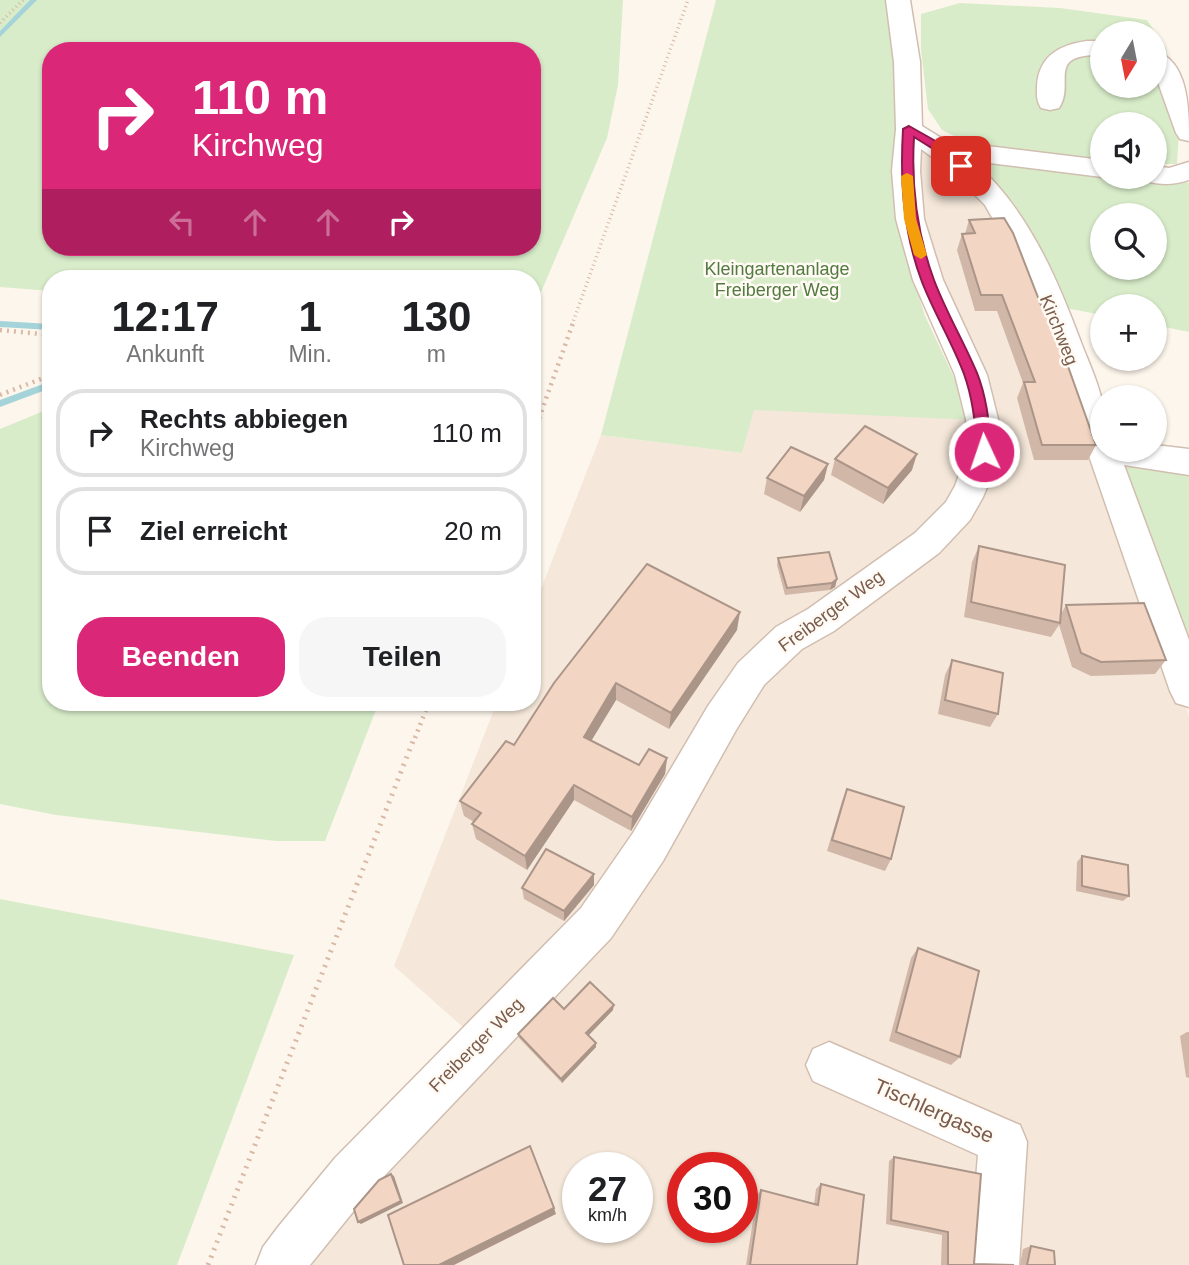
<!DOCTYPE html>
<html lang="de">
<head>
<meta charset="utf-8">
<style>
  body { margin:0; font-family:Arial,sans-serif; background:#f6f6f6; color:#202124; height:100vh; display:flex; flex-direction:column; font-size:26px; white-space:nowrap }
  * { box-sizing:border-box; margin:0 }
  p { font-size:23px; color:#757577 }
  .icon { flex:none; width:38px; height:38px; fill:none; stroke:currentColor; stroke-width:2; stroke-linecap:round; stroke-linejoin:round }
  .map { position:relative; flex:1; overflow:hidden }
  .drawer { position:absolute; left:42px; top:270px; width:499px; height:441px; display:flex; flex-direction:column; background:#fff; border-radius:28px; box-shadow:0 2px 5px #0004 }
  .drawer>* { flex:none }
  .guide { position:absolute; left:42px; top:42px; width:499px; height:214px; border-radius:28px; box-shadow:0 2px 5px #0004; background:#db2777; color:#fff; overflow:hidden }
  .needle { width:46px; rotate:190deg }
  .tools { position:absolute; left:1090px; top:21px; display:grid; gap:14px }
  .tools a { display:grid; place-items:center; width:77px; height:77px; border-radius:50%; background:#fff; box-shadow:0 2px 5px #0004; font-size:35px }
  .speed { position:absolute; left:562px; top:1152px; display:flex; gap:14px; font-size:35px; font-weight:700; text-align:center }
  .speed>* { display:grid; place-content:center; width:91px; height:91px; border-radius:50%; background:#fff; box-shadow:0 2px 5px #0004; line-height:1 }
  .speed small { font-size:18px; font-weight:400 }
  .speed .limit { border:10px solid #d22; background:#fff; color:#111 }
  .pin { position:absolute; display:grid; place-items:center; width:60px; height:60px; color:#fff; margin:-30px; border-radius:14px; box-shadow:0 4px 10px #0006 }
  .me { position:absolute; width:77px; margin:-38px; rotate:357deg; stroke-linejoin:round; filter:drop-shadow(0 0 5px #0008) }
  .turn { display:flex; align-items:center; gap:24px; height:147px; padding:0 35px; font-size:32px }
  .turn .icon { width:91px; height:91px; stroke-width:2.5 }
  .turn b { display:block; font-size:49px; line-height:60px }
  .lanes { display:flex; align-items:center; height:66px; padding:0 35px; background:#0003; justify-content:center; gap:35px; direction:ltr }
  .lanes .off { opacity:.35 }
  .eta { display:flex; justify-content:space-evenly; align-items:center; height:119px; text-align:center }
  .eta b { font-size:42px; font-weight:700; line-height:49px }
  .button { display:flex; gap:14px; margin-top:auto; padding:14px 35px }
  .button a { flex:1; height:80px; border-radius:28px; background:#db2777; color:#fff; font-size:28px; font-weight:700; line-height:80px; text-align:center }
  .button a+a { background:#f6f6f6; color:#202124 }
  ul { padding:0; list-style:none }
  li { display:flex; align-items:center; gap:21px; height:88px; margin:0 14px 10px; padding:0 21px; border:4px solid #e0e0e0; border-radius:28px }
  li div { flex:1 }
  li b { display:block; font-size:26px }
  li em { font-style:normal }
  .map>svg:first-child { display:block }
  .residential { fill:#f5e8da; fill-rule:evenodd }
  .green { fill:#d8ecc9; fill-rule:evenodd }
  .lines { fill:none; stroke-linecap:round; stroke-linejoin:round }
  .stream { fill:#a5d3da; fill-rule:evenodd }
  .minor-casing { stroke:#d1beb0; stroke-width:3 }
  .path-far2 { stroke:#d9b8a5; stroke-width:3.5; stroke-dasharray:1 3.5; stroke-linecap:butt }
  .path-far1 { stroke:#d9b8a5; stroke-width:4.5; stroke-dasharray:2 5; stroke-linecap:butt }
  .path { stroke:#d9b8a5; stroke-width:5; stroke-dasharray:2 6; stroke-linecap:butt }
  .minor { fill:#fff; fill-rule:evenodd }
  .wall { fill:#d1b7a8 }
  .shaded-wall { fill:#aa9588 }
  .building { fill:#f3d5c3; stroke:#aa9588; stroke-width:2 }
  .route { fill:#db2777; stroke:#8e194d; stroke-width:2 }
  .slow { fill:#f59e0b }
  .labels { text-anchor:middle; stroke-width:5; stroke-linejoin:round; paint-order:stroke }
  .park-label { font-size:18px; fill:#537a41; stroke:#fffaf3 }
  .street-label { font-size:18px; fill:#7a5c4d; stroke:#fffaf3 }
  .near-street-label { font-size:21px; fill:#7a5c4d; stroke:#fffaf3 }
</style>
</head>
<body>
<div class="map">
<svg width="1189" height="1265" viewBox="0 0 1189 1265">
  <rect width="100%" height="100%" fill="#fdf6ec"/>
  <path class="residential" d="M 920,145 L 987,200 L 1169,645 L 1189,717 L 1189,1265 L 289,1265 L 482,1044 L 394,966 L 497,702 L 532,702 L 532,612 L 601,435 L 742,453 L 755,402 L 990,400 L 931,262 L 917,210 ZM 578,1167 L 637,1167 L 637,1227 L 578,1227 ZM 682,1167 L 742,1167 L 742,1227 L 682,1227 Z"/>
  <g class="green">
    <path d="M 0,0 L 623,0 L 618,85 L 607,138 L 532,313 L 532,278 L 51,278 L 51,291 L 0,287 ZM 51,51 L 532,51 L 532,247 L 51,247 Z"/>
    <polygon points="716,0 889,0 897,65 903,245 925,316 974,420 754,410 742,453 601,435"/>
    <path d="M 960,3 L 1060,8 L 1147,20 L 1166,48 L 1180,112 L 1177,164 L 1155,164 L 1155,124 L 1102,124 L 1102,162 L 978,148 L 942,130 L 928,109 L 921,50 L 921,14 ZM 1102,33 L 1155,33 L 1155,86 L 1102,86 Z"/>
    <path d="M 942,149 L 1102,168 L 1102,177 L 1155,175 L 1189,183 L 1189,332 L 1155,325 L 1155,306 L 1102,306 L 1102,315 L 1050,305 L 1027,255 ZM 1102,215 L 1155,215 L 1155,268 L 1102,268 Z"/>
    <polygon points="51,408 51,702 379,702 325,841 276,841 56,815 0,804 0,429"/>
    <polygon points="1102,450 1189,462 1189,691"/>
    <polygon points="0,899 294,955 177,1265 0,1265"/>
  </g>
  <g class="lines">
    <g class="stream">
      <polygon points="30,0 37,0 0,37 0,31"/>
      <polygon points="0,321 51,324 51,330 0,327"/>
      <polygon points="51,381 51,388 0,407 0,400"/>
    </g>
    <defs>
      <g id="minor">
        <path d="M 886,0 L 910,0 L 920,62 L 922,126 L 946,141 L 1102,160 L 1102,177 L 973,161 C 1028,209 1057,278 1082,345 C 1089,363 1098,382 1102,401 C 1105,416 1102,434 1102,450 L 1155,450 L 1155,445 L 1189,449 L 1189,475 L 1124,465 L 1189,640 L 1189,707 L 1176,703 L 1170,691 L 1045,328 L 1020,267 L 985,205 L 951,171 L 921,149 L 920,171 L 924,219 L 943,280 L 987,375 L 998,419 L 1001,452 L 983,497 L 970,520 L 939,553 L 834,631 L 802,649 L 764,685 L 736,730 L 663,861 L 611,938 L 369,1192 L 310,1265 L 256,1265 L 263,1247 L 278,1227 L 335,1158 L 581,908 L 633,833 L 708,706 L 738,663 L 776,627 L 808,609 L 915,533 L 946,502 L 955,486 L 967,452 L 966,419 L 955,375 L 913,280 L 896,219 L 892,171 L 896,129 L 894,62 Z"/>
        <path d="M 1087,41 L 1102,41 L 1102,55 C 1044,54 1076,83 1059,108 L 1050,110 L 1041,108 C 1036,100 1037,94 1037,86 C 1039,55 1060,45 1087,41 Z"/>
        <path d="M 1155,51 C 1189,61 1189,111 1189,141 L 1180,139 L 1176,133 L 1155,74 Z"/>
        <path d="M 1189,162 L 1189,180 C 1173,185 1162,185 1145,181 L 1142,177 L 1155,177 L 1155,166 L 1169,168 Z"/>
        <polygon points="829,1042 1020,1125 1027,1142 1019,1265 969,1265 978,1155 813,1081 806,1065 813,1049"/>
      </g>
    </defs>
    <use href="#minor" class="minor-casing"/>
    <g class="path-far2">
      <polyline points="0,23 23,0"/>
      <polyline points="572,325 688,0"/>
    </g>
    <g class="path-far1">
      <polyline points="0,330 51,335"/>
      <polyline points="0,395 51,375"/>
      <polyline points="532,438 573,323"/>
      <polyline points="415,738 429,702"/>
    </g>
    <polyline class="path" points="208,1265 415,736"/>
    <use href="#minor" class="minor"/>
  </g>
  <g class="wall">
    <polygon points="969,220 1096,445 1088,460 1034,460 1017,398 1023,383 997,311 975,311 957,250 962,234 965,234"/>
    <polygon points="835,459 912,470 883,504 831,475"/>
    <polygon points="828,464 824,480 800,512 764,494 767,478"/>
    <polygon points="979,546 1061,614 1066,605 1166,660 1155,674 1091,676 1072,667 1059,625 1051,637 964,617 972,562"/>
    <polygon points="778,558 837,579 835,587 830,590 785,595 777,565"/>
    <polygon points="737,630 669,729 616,700 591,740 639,765 667,758 665,774 631,831 574,800 527,870 476,839 472,824 474,822 464,816 460,801 514,745 554,683"/>
    <polygon points="952,660 998,714 990,727 938,714 945,675"/>
    <polygon points="847,789 891,859 885,871 827,851 842,801"/>
    <polygon points="1082,856 1129,896 1123,901 1076,891 1077,862"/>
    <polygon points="594,885 564,921 524,899 522,888"/>
    <polygon points="918,948 960,1057 951,1065 889,1041 911,958"/>
    <polygon points="564,1009 613,1010 588,1036 596,1043 596,1047 562,1083 519,1038 518,1034"/>
    <polygon points="1187,1032 1189,1032 1189,1078 1186,1077 1180,1036"/>
    <polygon points="894,1157 974,1264 1015,1265 941,1265 942,1235 886,1224 889,1161"/>
    <polygon points="821,1184 857,1265 746,1265 757,1195 761,1190 814,1204 816,1189"/>
    <polygon points="1031,1246 1055,1265 1020,1265 1023,1249"/>
  </g>
  <g class="shaded-wall">
    <polygon points="917,454 912,470 883,504 888,488"/>
    <polygon points="828,464 824,480 800,512 804,496"/>
    <polygon points="837,579 835,587 830,590 832,583"/>
    <polygon points="740,612 737,630 669,729 671,713"/>
    <polygon points="616,683 616,700 584,753 584,737"/>
    <polygon points="667,758 665,774 631,831 632,817"/>
    <polygon points="574,785 574,800 527,870 525,856"/>
    <polygon points="594,874 594,885 564,921 564,911"/>
    <polygon points="614,1005 613,1010 586,1038 586,1033"/>
    <polygon points="596,1043 596,1047 562,1083 561,1079"/>
    <polygon points="391,1174 394,1176 403,1203 361,1224 358,1222"/>
    <polygon points="554,1208 556,1214 454,1265 439,1265"/>
  </g>
  <g class="building">
    <polygon points="1004,218 1013,233 1041,305 1045,304 1049,313 1096,445 1042,445 1024,382 1035,382 1002,295 981,295 962,234 975,233 969,220"/>
    <polygon points="865,426 917,454 888,488 835,459"/>
    <polygon points="791,447 828,464 804,496 767,478"/>
    <polygon points="979,546 1065,565 1060,623 971,602"/>
    <polygon points="829,552 837,579 832,583 787,588 778,558"/>
    <polygon points="647,564 740,612 671,713 616,683 584,737 639,765 649,749 667,758 632,817 574,785 525,856 472,824 481,813 460,801 506,741 514,745 554,683"/>
    <polygon points="1144,603 1166,660 1101,662 1081,653 1066,605"/>
    <polygon points="952,660 1003,673 998,714 945,700"/>
    <polygon points="847,789 904,807 891,859 832,840"/>
    <polygon points="546,849 594,874 564,911 522,888"/>
    <polygon points="1082,856 1128,865 1129,896 1082,886"/>
    <polygon points="918,948 979,971 960,1057 896,1032"/>
    <polygon points="590,982 614,1005 586,1033 596,1043 561,1079 518,1034 553,998 564,1009"/>
    <polygon points="530,1146 554,1208 439,1265 404,1265 388,1215"/>
    <polygon points="894,1157 981,1174 974,1264 1014,1265 948,1265 948,1232 891,1220"/>
    <polygon points="391,1174 401,1201 358,1222 354,1209 379,1180"/>
    <polygon points="821,1184 864,1195 857,1265 750,1265 761,1190 818,1205"/>
    <polygon points="1031,1246 1054,1251 1055,1265 1027,1265"/>
  </g>
  <path class="route" d="M 909,126 L 946,147 L 967,166 L 957,169 L 938,152 L 914,137 C 911,187 917,234 934,280 C 946,312 964,342 977,373 C 987,398 990,426 991,452 L 984,458 L 977,452 C 976,426 973,399 964,374 C 952,342 934,313 922,282 C 903,232 900,181 903,129 Z"/>
  <polygon class="slow" points="907,173 913,176 916,219 927,255 921,259 914,255 904,219 901,176"/>
  <g class="labels">
    <g class="park-label">
      <text x="777" y="275">Kleingartenanlage<tspan x="777" dy="21">Freiberger Weg</tspan></text>
    </g>
    <g class="street-label">
      <text transform="translate(1059 330) rotate(68)" y="6">Kirchweg</text>
      <text transform="translate(831 611) rotate(-36)" y="6">Freiberger Weg</text>
      <text transform="translate(476 1045) rotate(-45)" y="6">Freiberger Weg</text>
    </g>
    <g class="near-street-label">
      <text transform="translate(934 1111) rotate(24)" y="7">Tischlergasse</text>
    </g>
  </g>
</svg>
<div class="tools">
<a><svg class="needle" viewBox="-14 -14 28 28"><path d="M0-13l5 13h-10z" fill="#e53935"/><path d="M0 13l5-13h-10z" fill="#757577"/></svg></a>
<a><svg class="icon" aria-label="sound" viewBox="0 0 24 24"><path d="M4 9h4l5-4v14l-5-4H4zM17 9q2 3 0 6"/></svg></a>
<a><svg class="icon" aria-label="search" viewBox="0 0 24 24"><circle cx="10" cy="10" r="6"/><path d="M15 15l6 6"/></svg></a>
<a>+</a>
<a>−</a>
</div>
<div class="speed"><div>27<small>km/h</small></div><div class="limit">30</div></div>
<div class="pin" style="left:961px;top:166px;background:#d93025"><svg class="icon" aria-label="arrive" viewBox="0 0 24 24"><path d="M6 21V4h12l-3 4 3 4H6"/></svg></div>
<svg class="me" style="left:984px;top:452px" viewBox="-20 -20 40 40"><circle r="17" fill="#db2777" stroke="#fff" stroke-width="3"/><path d="M0-11L8 9 0 5-8 9z" fill="#fff"/></svg>
<div class="guide">
<div class="turn"><svg class="icon" aria-label="right" viewBox="0 0 24 24"><path d="M7 20v-9h11M14 6l5 5-5 5"/></svg><div><b>110 m</b>Kirchweg</div></div>
<div class="lanes"><svg class="icon off" aria-label="left" viewBox="0 0 24 24"><path d="M17 20v-9H6M10 6l-5 5 5 5"/></svg><svg class="icon off" aria-label="ahead" viewBox="0 0 24 24"><path d="M12 20V5M6 11l6-6 6 6"/></svg><svg class="icon off" aria-label="ahead" viewBox="0 0 24 24"><path d="M12 20V5M6 11l6-6 6 6"/></svg><svg class="icon" aria-label="right" viewBox="0 0 24 24"><path d="M7 20v-9h11M14 6l5 5-5 5"/></svg></div>
</div>
<section class="drawer">
<div class="eta">
<div><b>12:17</b><p>Ankunft</p></div>
<div><b>1</b><p>Min.</p></div>
<div><b>130</b><p>m</p></div>
</div>
<ul>
<li><svg class="icon" aria-label="right" viewBox="0 0 24 24"><path d="M7 20v-9h11M14 6l5 5-5 5"/></svg><div><b>Rechts abbiegen</b><p>Kirchweg</p></div><em>110 m</em></li>
<li><svg class="icon" aria-label="arrive" viewBox="0 0 24 24"><path d="M6 21V4h12l-3 4 3 4H6"/></svg><div><b>Ziel erreicht</b></div><em>20 m</em></li>
</ul>
<div class="button"><a>Beenden</a><a>Teilen</a></div>
</section>
</div>
</body>
</html>
